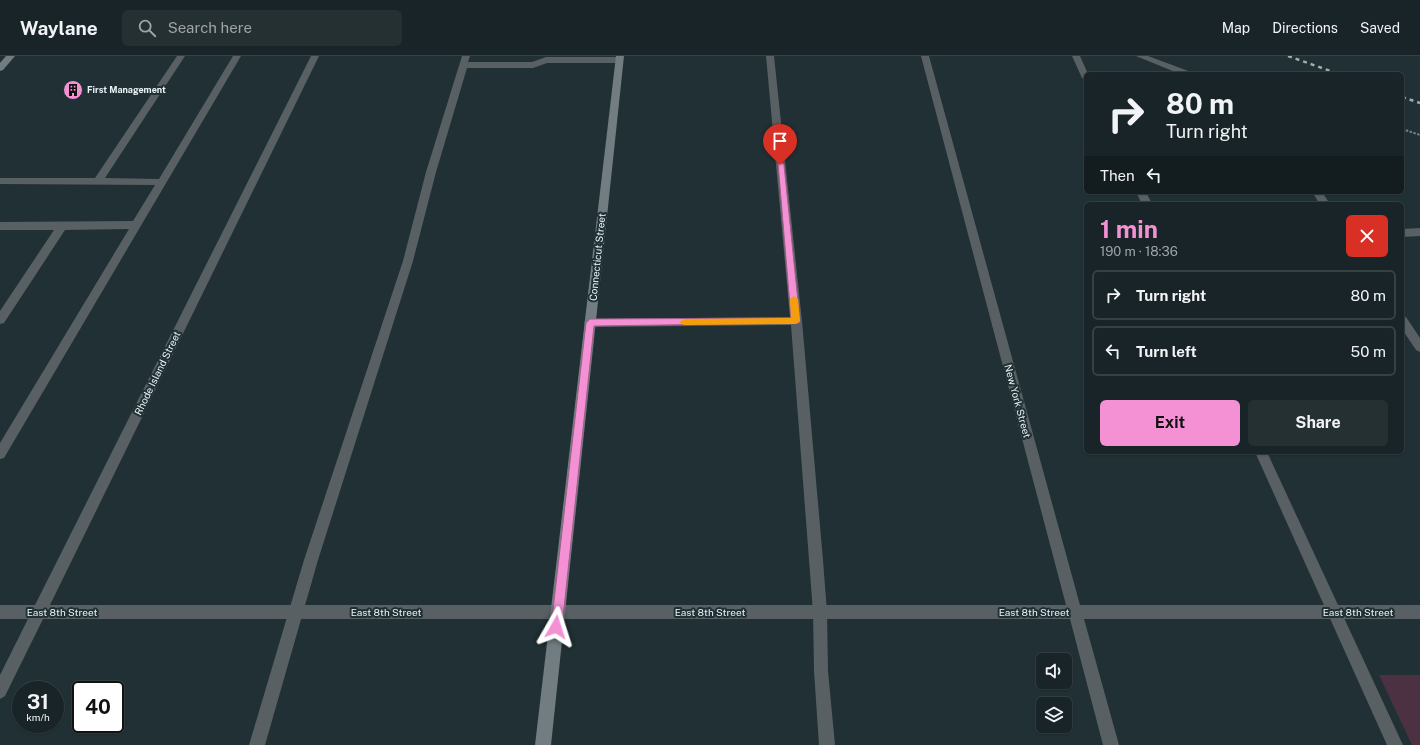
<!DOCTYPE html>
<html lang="en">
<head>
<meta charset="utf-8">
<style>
  body { margin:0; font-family:"Public Sans",sans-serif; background:#253033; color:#f1f3f6; height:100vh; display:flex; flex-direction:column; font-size:15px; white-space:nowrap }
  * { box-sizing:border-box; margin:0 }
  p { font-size:13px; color:#9fa4a7 }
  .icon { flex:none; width:22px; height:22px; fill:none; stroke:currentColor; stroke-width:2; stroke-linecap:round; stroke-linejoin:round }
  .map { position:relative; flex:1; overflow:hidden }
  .drawer { position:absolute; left:1084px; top:146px; width:320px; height:252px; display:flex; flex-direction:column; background:#182427; border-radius:6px; box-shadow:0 1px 3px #0004,0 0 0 1px #364144 }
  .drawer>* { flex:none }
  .top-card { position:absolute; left:1084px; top:16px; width:320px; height:122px; border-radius:6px; box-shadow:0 1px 3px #0004,0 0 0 1px #364144; background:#182427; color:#f1f3f6; overflow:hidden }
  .fabs { position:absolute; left:1036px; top:597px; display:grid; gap:8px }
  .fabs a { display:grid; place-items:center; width:36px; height:36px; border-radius:6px; background:#182427; box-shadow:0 1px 3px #0004,0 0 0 1px #364144; font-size:20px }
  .speed { position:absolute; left:12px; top:625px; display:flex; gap:8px; font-size:20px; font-weight:700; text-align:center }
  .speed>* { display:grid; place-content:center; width:52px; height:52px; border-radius:50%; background:#182427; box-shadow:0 1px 3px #0004,0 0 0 1px #364144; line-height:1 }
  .speed small { font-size:10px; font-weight:400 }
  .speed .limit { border:2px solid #111; border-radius:6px; background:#fff; color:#111 }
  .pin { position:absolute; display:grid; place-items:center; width:34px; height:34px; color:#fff; margin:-41px -17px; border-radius:50% 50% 50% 0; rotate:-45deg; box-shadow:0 0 4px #0007 }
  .pin .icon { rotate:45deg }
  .me { position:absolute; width:44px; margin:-22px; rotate:6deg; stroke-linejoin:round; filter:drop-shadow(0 0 3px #0008) }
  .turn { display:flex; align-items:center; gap:14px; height:84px; padding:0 16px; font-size:18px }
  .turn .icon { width:52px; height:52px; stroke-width:2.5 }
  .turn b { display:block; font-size:28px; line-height:34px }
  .then { display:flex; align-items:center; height:38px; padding:0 16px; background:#0003; gap:8px; font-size:15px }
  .round { display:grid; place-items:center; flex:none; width:42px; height:42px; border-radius:6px; background:#253033 }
  .headline { display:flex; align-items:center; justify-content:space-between; height:68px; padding:0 16px }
  h1 { font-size:24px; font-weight:700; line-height:30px; color:#f491d4 }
  .action { display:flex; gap:8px; margin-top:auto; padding:8px 16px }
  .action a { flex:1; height:46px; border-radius:6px; background:#f491d4; color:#111; font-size:16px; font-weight:700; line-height:46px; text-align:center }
  .action a+a { background:#253033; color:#f1f3f6 }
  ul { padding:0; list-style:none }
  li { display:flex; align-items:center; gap:12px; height:50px; margin:0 8px 6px; padding:0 8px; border:2px solid #364144; border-radius:6px }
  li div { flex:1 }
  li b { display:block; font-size:15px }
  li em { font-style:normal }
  header { display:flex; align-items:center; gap:24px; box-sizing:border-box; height:56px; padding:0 20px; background:#182427; border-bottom:1px solid #364144 }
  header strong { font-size:19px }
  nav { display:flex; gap:22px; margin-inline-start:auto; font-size:14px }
  .search { width:280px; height:36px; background:#253033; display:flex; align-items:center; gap:10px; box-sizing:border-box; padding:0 14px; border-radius:6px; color:#9fa4a7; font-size:15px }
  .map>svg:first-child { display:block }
  .green { fill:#4c3143 }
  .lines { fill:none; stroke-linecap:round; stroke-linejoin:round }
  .path { stroke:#738184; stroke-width:2; stroke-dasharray:2.5 1.5; stroke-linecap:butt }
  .lane { fill:#596063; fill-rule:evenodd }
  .street { fill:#596063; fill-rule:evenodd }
  .secondary { fill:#717d81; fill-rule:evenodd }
  .rail { stroke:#a1adb1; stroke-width:2.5; stroke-dasharray:4 4; stroke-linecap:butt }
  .route { fill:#f491d4; stroke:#9f5e8a }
  .slow { fill:#f59e0b }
  .labels { text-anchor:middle; stroke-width:4; stroke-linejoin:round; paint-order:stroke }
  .far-poi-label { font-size:9px; font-weight:bold; fill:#eaf4f7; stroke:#203034; text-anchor:start }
  .street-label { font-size:10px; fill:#eaf4f7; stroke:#203034 }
</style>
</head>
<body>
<header>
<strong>Waylane</strong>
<div class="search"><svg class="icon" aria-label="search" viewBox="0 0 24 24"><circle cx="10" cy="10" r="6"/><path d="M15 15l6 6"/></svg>Search here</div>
<nav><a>Map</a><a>Directions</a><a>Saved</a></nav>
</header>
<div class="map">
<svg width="1420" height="689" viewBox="0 0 1420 689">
  <rect width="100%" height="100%" fill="#203034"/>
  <polygon class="green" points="1379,619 1420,619 1420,689 1412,689"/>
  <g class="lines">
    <polyline class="path" points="1402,73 1420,79"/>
    <g class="lane">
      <polygon points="177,0 185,0 105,122 159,123 233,0 241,0 4,402 0,403 0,387 129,173 65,174 4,267 0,268 0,255 54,174 0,174 0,166 133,165 155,129 0,128 0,122 95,122"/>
      <polygon points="462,0 470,0 468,6 532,6 546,1 619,1 623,4 619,7 547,7 533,12 467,12 436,116 413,205 318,504 265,689 249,689 304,504 403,205 426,116"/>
      <polygon points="766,0 774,0 802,265 823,504 827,556 828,615 835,689 819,689 814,615 813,556 791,269 590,271 586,270 584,267 586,264 590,263 790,261"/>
      <polygon points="1072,0 1080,0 1088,18 1086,18 1086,25 1082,22"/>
      <polygon points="1136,136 1146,136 1152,148 1142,148"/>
      <polygon points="1420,172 1420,180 1402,181 1402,173"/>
      <polygon points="1255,396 1267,396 1403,689 1387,689"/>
    </g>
    <g class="street">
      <polygon points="311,0 319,0 50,549 1066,549 921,0 929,0 1080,549 1420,549 1420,563 1084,563 1119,689 1103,689 1070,563 43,563 5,640 0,643 0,619 28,563 0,563 0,549 35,549"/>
      <polygon points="1136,0 1148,0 1191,16 1192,18 1180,18"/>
      <polygon points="1312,136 1322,136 1330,148 1320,148"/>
      <polygon points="1402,260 1406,261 1420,282 1420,296 1416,294 1402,273"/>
    </g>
    <g class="secondary">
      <polygon points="6,0 15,0 3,14 0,15 0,7"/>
      <polygon points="616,0 624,0 551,689 535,689"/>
    </g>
    <g class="rail">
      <polyline points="1288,0 1339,18"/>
      <polyline points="1402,41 1420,47"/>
    </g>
  </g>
  <polygon class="route" points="778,107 783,107 784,109 800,265 799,267 594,270 562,571 560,575 556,576 553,575 551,571 586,267 590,263 791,262"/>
  <polygon class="slow" points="794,240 798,243 800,265 796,268 684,269 679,266 684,263 791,262 790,243"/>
  <defs>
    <symbol id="building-disc" viewBox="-11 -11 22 22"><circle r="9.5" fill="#f491d4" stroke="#203034"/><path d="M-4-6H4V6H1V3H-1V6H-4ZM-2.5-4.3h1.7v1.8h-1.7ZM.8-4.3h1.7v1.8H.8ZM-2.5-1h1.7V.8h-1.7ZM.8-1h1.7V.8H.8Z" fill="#111"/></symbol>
  </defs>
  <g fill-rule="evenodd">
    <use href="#building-disc" x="62" y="23" width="22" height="22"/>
  </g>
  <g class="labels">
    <g class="far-poi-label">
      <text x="87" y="37">First Management</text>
    </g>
    <g class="street-label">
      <text transform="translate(597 201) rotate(-84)" y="4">Connecticut Street</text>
      <text transform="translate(157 317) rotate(-64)" y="4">Rhode Island Street</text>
      <text transform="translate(1018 345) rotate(75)" y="4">New York Street</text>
      <text x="62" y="560">East 8th Street</text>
      <text x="386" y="560">East 8th Street</text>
      <text x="710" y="560">East 8th Street</text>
      <text x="1034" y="560">East 8th Street</text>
      <text x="1358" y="560">East 8th Street</text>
    </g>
  </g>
</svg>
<div class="fabs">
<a><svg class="icon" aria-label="sound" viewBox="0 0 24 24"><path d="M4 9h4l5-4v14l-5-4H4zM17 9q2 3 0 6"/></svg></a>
<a><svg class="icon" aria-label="layers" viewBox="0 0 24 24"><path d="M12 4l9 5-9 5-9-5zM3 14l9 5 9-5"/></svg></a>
</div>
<div class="speed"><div>31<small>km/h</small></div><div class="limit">40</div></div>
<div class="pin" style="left:780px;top:109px;background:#d93025"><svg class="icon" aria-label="arrive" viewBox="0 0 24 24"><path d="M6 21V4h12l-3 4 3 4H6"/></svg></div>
<svg class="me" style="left:556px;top:571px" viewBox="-20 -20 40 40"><path d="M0-17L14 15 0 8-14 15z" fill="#f491d4" stroke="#fff" stroke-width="4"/></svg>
<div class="top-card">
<div class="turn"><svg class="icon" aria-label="right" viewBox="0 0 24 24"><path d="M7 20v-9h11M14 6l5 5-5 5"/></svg><div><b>80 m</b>Turn right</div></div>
<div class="then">Then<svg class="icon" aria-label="left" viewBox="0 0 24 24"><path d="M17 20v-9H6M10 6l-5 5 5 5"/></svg></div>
</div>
<section class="drawer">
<div class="headline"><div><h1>1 min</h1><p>190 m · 18:36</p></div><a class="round" style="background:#d93025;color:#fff"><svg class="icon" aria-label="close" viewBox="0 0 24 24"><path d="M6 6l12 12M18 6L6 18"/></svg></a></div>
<ul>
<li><svg class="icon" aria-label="right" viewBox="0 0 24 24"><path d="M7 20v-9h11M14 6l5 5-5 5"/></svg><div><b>Turn right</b></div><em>80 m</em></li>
<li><svg class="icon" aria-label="left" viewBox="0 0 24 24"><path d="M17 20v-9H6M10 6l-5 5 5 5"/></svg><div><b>Turn left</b></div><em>50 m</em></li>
</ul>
<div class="action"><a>Exit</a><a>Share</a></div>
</section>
</div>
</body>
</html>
